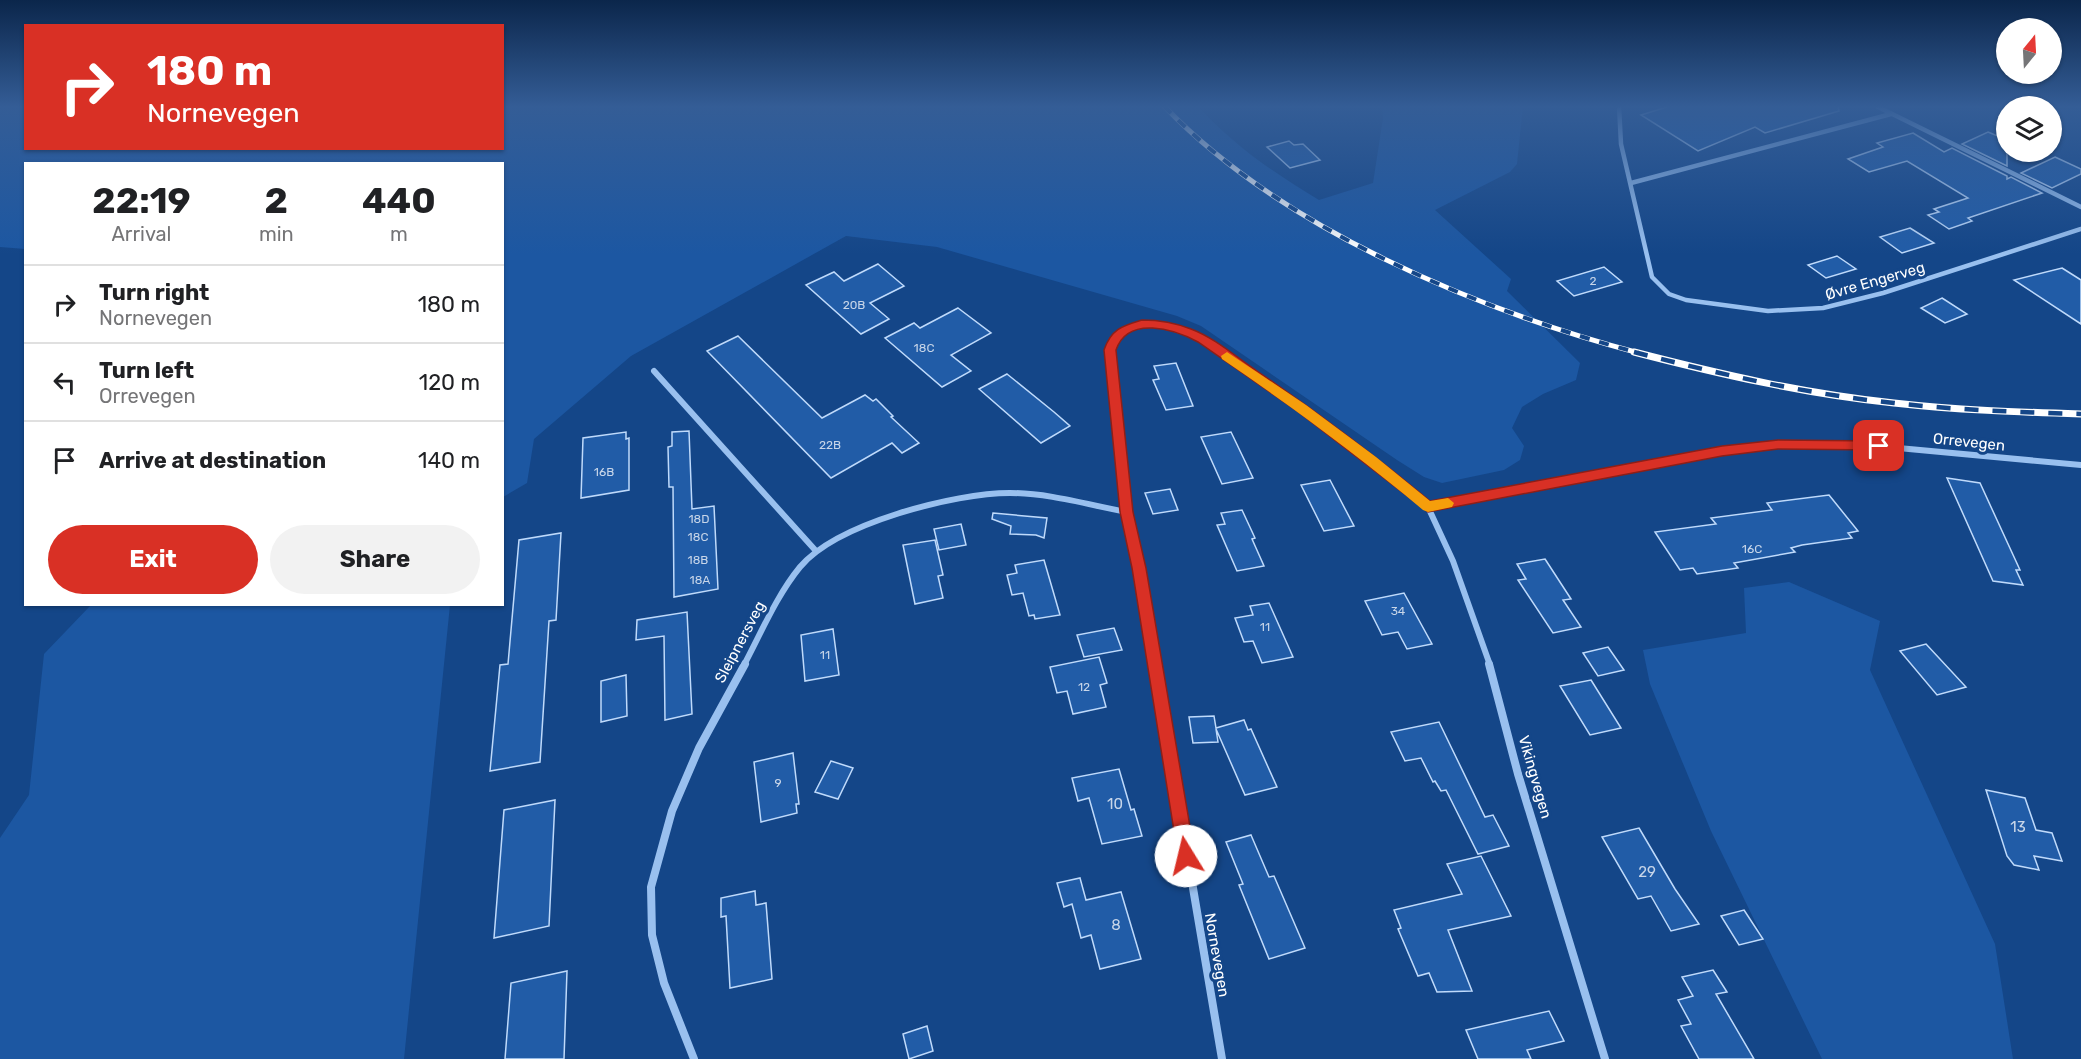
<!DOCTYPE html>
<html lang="en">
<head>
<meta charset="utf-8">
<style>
  body { margin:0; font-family:Rubik,sans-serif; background:#f2f2f2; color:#202124; height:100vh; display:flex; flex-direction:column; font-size:22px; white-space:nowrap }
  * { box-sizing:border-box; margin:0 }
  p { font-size:20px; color:#757577 }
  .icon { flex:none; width:33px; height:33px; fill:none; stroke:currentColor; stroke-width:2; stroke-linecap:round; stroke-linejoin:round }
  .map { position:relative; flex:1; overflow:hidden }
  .side { position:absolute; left:24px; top:162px; width:480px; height:444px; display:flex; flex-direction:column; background:#fff; border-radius:0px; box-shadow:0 2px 4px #0004 }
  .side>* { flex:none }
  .hud { position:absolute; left:24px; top:24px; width:480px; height:126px; border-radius:0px; box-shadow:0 2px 4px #0004; background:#d93025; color:#fff; overflow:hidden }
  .needle { width:39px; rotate:18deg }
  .controls { position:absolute; left:1996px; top:18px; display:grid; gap:12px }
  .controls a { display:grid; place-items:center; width:66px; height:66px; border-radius:50%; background:#fff; box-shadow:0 2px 4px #0004; font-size:30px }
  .pin { position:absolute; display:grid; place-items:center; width:51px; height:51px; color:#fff; margin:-26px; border-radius:12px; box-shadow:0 3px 9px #0006 }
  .me { position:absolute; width:66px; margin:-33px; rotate:351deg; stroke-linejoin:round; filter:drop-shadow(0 0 4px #0008) }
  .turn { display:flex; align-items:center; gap:21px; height:126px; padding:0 24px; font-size:27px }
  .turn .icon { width:78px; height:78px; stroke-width:2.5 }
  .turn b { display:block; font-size:42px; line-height:51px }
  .eta { display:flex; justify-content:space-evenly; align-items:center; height:102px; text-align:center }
  .eta b { font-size:36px; font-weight:700; line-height:42px }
  .cta { display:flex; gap:12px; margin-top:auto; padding:12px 24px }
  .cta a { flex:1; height:69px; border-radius:36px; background:#d93025; color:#fff; font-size:24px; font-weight:700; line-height:69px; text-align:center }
  .cta a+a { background:#f2f2f2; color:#202124 }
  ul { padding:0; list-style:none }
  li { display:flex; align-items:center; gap:18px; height:78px; padding:0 24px; border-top:2px solid #e0e0e0 }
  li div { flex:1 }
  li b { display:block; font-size:22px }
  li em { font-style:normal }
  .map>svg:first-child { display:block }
  .green { fill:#1c57a2 }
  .building { fill:#215ca7; stroke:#bfdafb; stroke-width:1.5 }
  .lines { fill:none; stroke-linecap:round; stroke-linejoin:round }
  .street-far2 { stroke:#99c0ef; stroke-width:4.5 }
  .street-far1 { stroke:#99c0ef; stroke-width:6 }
  .street { stroke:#99c0ef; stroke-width:8 }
  .rail-far1-casing { stroke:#fff; stroke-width:5 }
  .rail-casing { stroke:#fff; stroke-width:7 }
  .rail-far1 { stroke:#144688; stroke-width:4; stroke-dasharray:10; stroke-linecap:butt }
  .rail { stroke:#144688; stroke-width:4.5; stroke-dasharray:14; stroke-linecap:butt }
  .route { fill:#d93025; stroke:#8d1f18; stroke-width:1.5 }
  .slow { fill:#f59e0b }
  .labels { text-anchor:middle; stroke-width:6; stroke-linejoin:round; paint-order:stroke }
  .number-label { font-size:12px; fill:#c8d6e9 }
  .street-label { font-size:15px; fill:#fff; stroke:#144688 }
  .near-number-label { font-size:15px; fill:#c8d6e9 }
</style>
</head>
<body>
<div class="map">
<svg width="2081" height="1059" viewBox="0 0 2081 1059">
  <rect width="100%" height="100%" fill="#144688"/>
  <g class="green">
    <path d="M 0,106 L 25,106 L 26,148 L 502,148 L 503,106 L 1198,106 C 1233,145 1274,173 1319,200 L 1373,183 L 1383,118 L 1382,106 L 1523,106 L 1517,164 L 1510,172 L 1435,210 L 1511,279 L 1507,291 L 1580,363 L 1576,380 L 1543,394 L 1522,407 L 1512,428 L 1524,446 L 1520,460 L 1504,470 L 1442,483 L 1424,477 L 1397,460 L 1201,326 L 1177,316 L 937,247 L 846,236 L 631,356 L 534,439 L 527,483 L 503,497 L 502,164 L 26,164 L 25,249 L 0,247 Z"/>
    <polygon points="1789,582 1880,621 1870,670 1995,944 2013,1059 1822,1059 1711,831 1650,684 1643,650 1746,633 1744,588"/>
    <polygon points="91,605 450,605 404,1059 0,1059 0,838 29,795 44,654"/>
  </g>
  <g class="building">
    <polygon points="1670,106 1838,106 1839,111 1765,133 1755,127 1698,151 1641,115"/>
    <polygon points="1988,132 2007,140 2007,166 1962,144"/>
    <polygon points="1913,133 1944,152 1952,148 2007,176 2007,179 2011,177 2042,193 1968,218 1972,221 1949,229 1928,215 1939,212 1934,209 1968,198 1907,161 1869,172 1848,159 1883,147 1877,143"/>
    <polygon points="1289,141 1294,145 1303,144 1320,160 1290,168 1267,147"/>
    <polygon points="2055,157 2081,169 2081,174 2052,188 2021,173"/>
    <polygon points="1910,228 1934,243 1902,253 1880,237"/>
    <polygon points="1837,256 1856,269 1826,278 1808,265"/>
    <polygon points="878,264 904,286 870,303 889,319 861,334 806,285 834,272 844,281"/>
    <polygon points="1604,267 1622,282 1574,296 1557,281"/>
    <polygon points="2062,268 2081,280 2081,324 2014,280"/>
    <polygon points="1942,298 1967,314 1945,323 1921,308"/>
    <polygon points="958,308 991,333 951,355 971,371 942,387 885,338 914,323 920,328"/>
    <polygon points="738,336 822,418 865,395 873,401 876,399 893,416 891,417 919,443 902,453 892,443 831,478 707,351"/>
    <polygon points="1176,363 1193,406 1166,410 1153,380 1159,379 1154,366"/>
    <polygon points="1007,374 1054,412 1070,426 1041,443 979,389"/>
    <polygon points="689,431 692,509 714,506 718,589 674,597 673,487 669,487 668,447 672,446 672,432"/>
    <polygon points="626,432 626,439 629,438 629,490 581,498 583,438"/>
    <polygon points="1231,432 1253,478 1222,484 1201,437"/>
    <polygon points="1947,478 1980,483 2020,570 2016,570 2023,585 1993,581"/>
    <polygon points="1330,480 1354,526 1324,531 1301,485"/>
    <polygon points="1170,489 1178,510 1153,514 1145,493"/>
    <polygon points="1829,495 1858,531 1848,533 1852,538 1802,545 1791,548 1795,552 1734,563 1738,568 1697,574 1693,568 1680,570 1655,532 1716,524 1711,518 1772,510 1767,503"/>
    <polygon points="1242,510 1255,538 1252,539 1264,566 1237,571 1217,525 1225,524 1221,513"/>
    <polygon points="993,513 1047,518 1044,538 1036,535 1010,534 1011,526 992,519"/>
    <polygon points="961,524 966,545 939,550 934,529"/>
    <polygon points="561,533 556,620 549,621 540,762 490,771 500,665 508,664 519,540"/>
    <polygon points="935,540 943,575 938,576 943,598 915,604 903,545"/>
    <polygon points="1545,559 1571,599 1563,600 1581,627 1553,633 1518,580 1526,579 1517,564"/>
    <polygon points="1044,560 1060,615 1035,619 1034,615 1029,616 1023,593 1012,595 1007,575 1017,573 1015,565"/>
    <polygon points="1404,593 1432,644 1407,649 1398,632 1382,635 1365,601"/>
    <polygon points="1269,603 1293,657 1262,663 1253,641 1244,642 1235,618 1253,615 1250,606"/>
    <polygon points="687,612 692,714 665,720 664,636 636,640 637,620"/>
    <polygon points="1114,628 1122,650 1084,657 1077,635"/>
    <polygon points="833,629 839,675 805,681 801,635"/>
    <polygon points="1926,644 1966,687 1937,695 1900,651"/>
    <polygon points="1608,647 1624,670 1598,676 1583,653"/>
    <polygon points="1099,657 1107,683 1100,685 1106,707 1073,714 1067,691 1057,693 1050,667"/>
    <polygon points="626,675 627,716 601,722 601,681"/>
    <polygon points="1591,680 1621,728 1590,735 1560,686"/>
    <polygon points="1214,716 1216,728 1244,720 1248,730 1251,729 1277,787 1245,795 1216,729 1218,742 1193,743 1189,717"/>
    <polygon points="1439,722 1485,817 1493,815 1509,846 1478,854 1446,790 1441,791 1435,781 1433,782 1421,758 1405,761 1391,732"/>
    <polygon points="793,753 799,804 796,804 797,813 761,822 754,762"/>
    <polygon points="831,761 853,768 838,799 815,792"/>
    <polygon points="1119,769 1131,810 1134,809 1142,836 1102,844 1089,798 1078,801 1072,778"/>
    <polygon points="1986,790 2025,798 2036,830 2052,833 2062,861 2034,856 2039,870 2014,865 2007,856"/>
    <polygon points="555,800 549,926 494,938 504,810"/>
    <polygon points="1639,828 1675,889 1699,924 1671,931 1651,896 1638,899 1602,837"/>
    <polygon points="1251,835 1269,877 1274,876 1305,948 1269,959 1239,885 1243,884 1226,842"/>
    <polygon points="1481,856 1511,916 1448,930 1472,991 1437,992 1429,973 1418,976 1398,929 1401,928 1394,910 1462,894 1447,864"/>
    <polygon points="1080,878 1086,900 1121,892 1141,959 1100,969 1091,935 1081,938 1072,904 1064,907 1057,883"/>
    <polygon points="755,891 756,905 766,903 772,979 730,988 726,916 721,917 721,898"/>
    <polygon points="1744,910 1763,939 1739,945 1721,916"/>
    <polygon points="1713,970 1727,992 1716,994 1754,1059 1699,1059 1681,1026 1691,1024 1678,1000 1693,996 1682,977"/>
    <polygon points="567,971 564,1059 505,1059 511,983"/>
    <polygon points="1549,1011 1564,1041 1527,1050 1531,1059 1478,1059 1466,1030"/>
    <polygon points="927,1026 933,1051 909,1059 903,1034"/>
  </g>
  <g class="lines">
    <g class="street-far2">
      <polyline points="1619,106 1621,144 1652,277 1669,294 1686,300 1768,311 1823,308 1883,293 2081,229"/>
      <polyline points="1876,106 2081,207"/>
      <polyline points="1631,183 1891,114"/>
      <path d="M 1110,353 L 1114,338 C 1156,311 1183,329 1220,353"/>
    </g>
    <g class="street-far1">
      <polyline points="1110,352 1127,512 1155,665"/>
      <polyline points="1218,352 1302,408 1372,460 1428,507 1453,561 1490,665"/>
      <polyline points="654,371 816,551"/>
      <polyline points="1428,507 1722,451 1778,445 1866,445 2081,465"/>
      <path d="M 744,665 C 761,633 777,595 800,567 C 837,523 955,493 1010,493 C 1049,493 1089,505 1127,512"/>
    </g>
    <g class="street">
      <polyline points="1155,664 1222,1059"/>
      <polyline points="1489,664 1518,774 1605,1059"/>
      <polyline points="694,1059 664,983 652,935 651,887 672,811 699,748 745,664"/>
    </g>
    <defs>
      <path id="rail-far1" d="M 1164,106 C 1281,228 1477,310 1639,353"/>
      <path id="rail" d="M 1634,352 C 1719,374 1806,394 1894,403 C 1956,410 2018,412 2081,414"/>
    </defs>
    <use href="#rail-far1" class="rail-far1-casing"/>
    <use href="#rail" class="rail-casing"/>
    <use href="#rail-far1" class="rail-far1"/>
    <use href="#rail" class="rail"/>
  </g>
  <linearGradient id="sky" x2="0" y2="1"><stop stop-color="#0b264b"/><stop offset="0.42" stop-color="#345d96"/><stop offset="1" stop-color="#345d96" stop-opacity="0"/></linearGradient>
  <rect width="2081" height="254" fill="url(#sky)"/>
  <path class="route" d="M 1142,320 C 1158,320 1176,323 1191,329 C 1215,338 1236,357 1257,371 C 1317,412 1374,455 1430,501 L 1722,446 L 1778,440 L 1879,441 L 1885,446 L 1879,450 L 1778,449 L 1722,456 L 1428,512 L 1297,411 L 1198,342 C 1174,329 1128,315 1116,350 L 1133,512 L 1146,568 L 1195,856 L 1192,861 L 1186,864 L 1181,861 L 1178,856 L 1132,568 L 1120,512 L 1104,350 C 1111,329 1122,326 1142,320 Z"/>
  <path class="slow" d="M 1227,352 L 1306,405 L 1376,457 L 1430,501 L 1448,498 L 1454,503 L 1452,507 L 1428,512 L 1423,510 C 1359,456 1292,407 1222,359 L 1221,356 Z"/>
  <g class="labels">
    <g class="number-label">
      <text x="1593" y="285">2</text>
      <text x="854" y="309">20B</text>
      <text x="924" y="352">18C</text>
      <text x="830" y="449">22B</text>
      <text x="604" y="476">16B</text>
      <text x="699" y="523">18D</text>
      <text x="698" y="541">18C</text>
      <text x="1752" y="553">16C</text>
      <text x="698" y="564">18B</text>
      <text x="700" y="584">18A</text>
      <text x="1398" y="615">34</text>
      <text x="1265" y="631">11</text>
      <text x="825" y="659">11</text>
      <text x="1084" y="691">12</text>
      <text x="778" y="787">9</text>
    </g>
    <g class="street-label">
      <text transform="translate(1875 281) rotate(-16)" y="5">Øvre Engerveg</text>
      <text transform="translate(1969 442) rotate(6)" y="5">Orrevegen</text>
      <text transform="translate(740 642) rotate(-62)" y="5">Sleipnersveg</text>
      <text transform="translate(1535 777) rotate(74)" y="5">Vikingvegen</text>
      <text transform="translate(1217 955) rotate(80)" y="5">Nornevegen</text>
    </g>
    <g class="near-number-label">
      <text x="1115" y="809">10</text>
      <text x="2018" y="832">13</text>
      <text x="1647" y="877">29</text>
      <text x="1116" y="930">8</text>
    </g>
  </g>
</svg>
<div class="controls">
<a><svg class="needle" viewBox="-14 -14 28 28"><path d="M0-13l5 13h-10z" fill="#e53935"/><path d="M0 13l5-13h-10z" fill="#757577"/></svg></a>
<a><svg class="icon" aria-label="layers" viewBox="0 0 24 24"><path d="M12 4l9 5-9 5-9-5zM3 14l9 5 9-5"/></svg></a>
</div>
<div class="pin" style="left:1879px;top:446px;background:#d93025"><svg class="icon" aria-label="arrive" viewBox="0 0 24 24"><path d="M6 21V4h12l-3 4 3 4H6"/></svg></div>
<svg class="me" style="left:1186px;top:856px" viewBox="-20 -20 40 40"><circle r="19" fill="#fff"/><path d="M0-13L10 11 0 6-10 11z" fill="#d93025"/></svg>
<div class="hud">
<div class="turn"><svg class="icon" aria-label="right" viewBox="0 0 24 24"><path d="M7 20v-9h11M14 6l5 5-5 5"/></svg><div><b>180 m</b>Nornevegen</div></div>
</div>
<section class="side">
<div class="eta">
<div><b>22:19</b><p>Arrival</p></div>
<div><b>2</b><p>min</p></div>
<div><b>440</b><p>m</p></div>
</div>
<ul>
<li><svg class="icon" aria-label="right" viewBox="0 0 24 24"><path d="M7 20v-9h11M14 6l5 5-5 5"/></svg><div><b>Turn right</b><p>Nornevegen</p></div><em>180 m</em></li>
<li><svg class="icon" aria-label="left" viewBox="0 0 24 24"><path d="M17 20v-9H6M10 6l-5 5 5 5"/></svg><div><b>Turn left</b><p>Orrevegen</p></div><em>120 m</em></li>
<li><svg class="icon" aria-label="arrive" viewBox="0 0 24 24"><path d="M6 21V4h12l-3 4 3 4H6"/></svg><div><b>Arrive at destination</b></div><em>140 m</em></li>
</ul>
<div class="cta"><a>Exit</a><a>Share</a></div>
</section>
</div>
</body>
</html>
